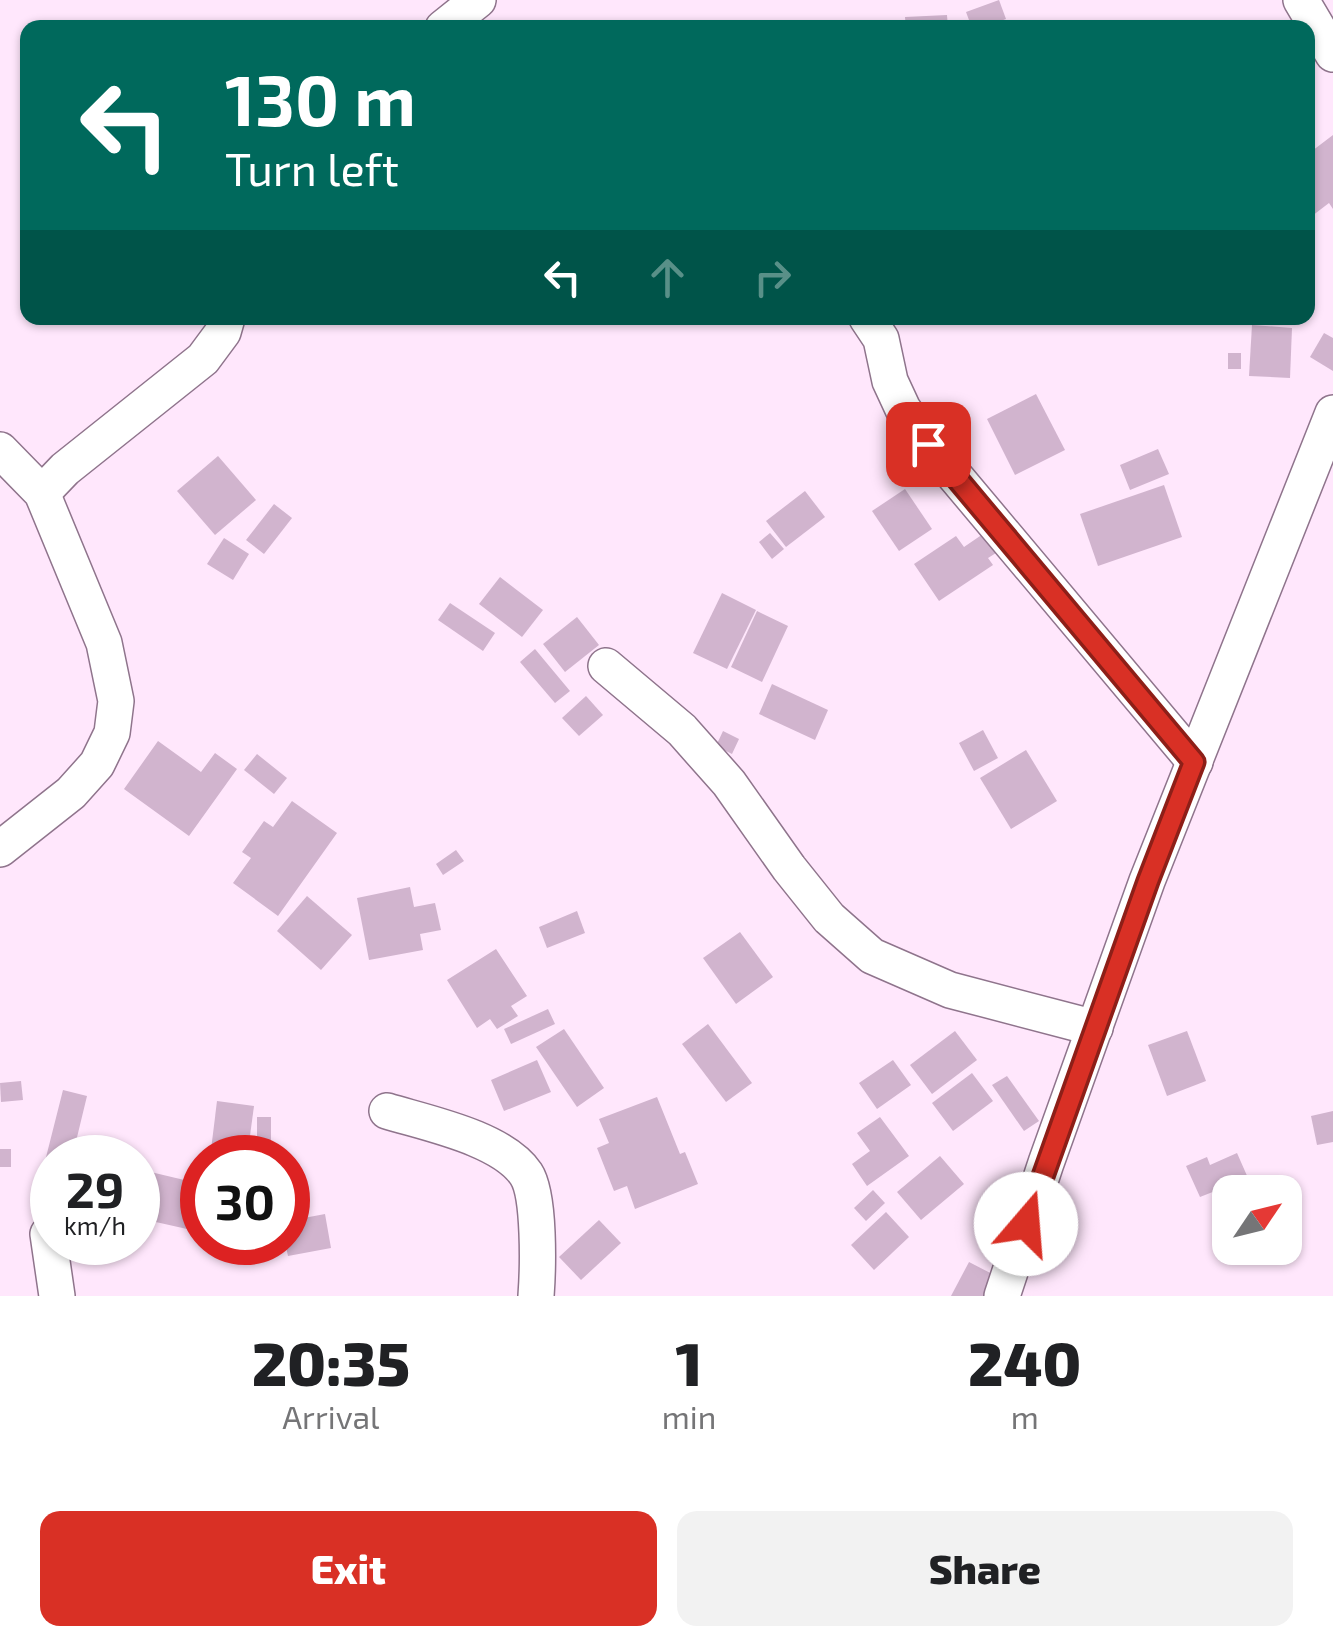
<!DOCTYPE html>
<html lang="en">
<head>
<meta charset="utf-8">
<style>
  body { margin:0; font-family:"Exo 2",sans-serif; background:#f2f2f2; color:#202124; height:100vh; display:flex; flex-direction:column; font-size:38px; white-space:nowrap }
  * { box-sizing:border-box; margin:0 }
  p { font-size:32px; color:#757577 }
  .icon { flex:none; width:55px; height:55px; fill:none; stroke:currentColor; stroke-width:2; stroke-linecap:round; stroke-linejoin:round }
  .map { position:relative; height:1296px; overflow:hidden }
  .panel { display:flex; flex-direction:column; background:#fff; flex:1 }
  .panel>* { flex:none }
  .guide { position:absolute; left:20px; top:20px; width:1295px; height:305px; border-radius:20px; box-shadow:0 2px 8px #0004; background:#00695c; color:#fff; overflow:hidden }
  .needle { width:65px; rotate:55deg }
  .controls { position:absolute; left:1212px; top:1175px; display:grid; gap:20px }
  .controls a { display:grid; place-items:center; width:90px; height:90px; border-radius:20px; background:#fff; box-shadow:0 2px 8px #0004; font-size:50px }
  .speed { position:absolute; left:30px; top:1135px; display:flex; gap:20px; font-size:50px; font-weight:700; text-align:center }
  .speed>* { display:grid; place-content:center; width:130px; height:130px; border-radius:50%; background:#fff; box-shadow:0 2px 8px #0004; line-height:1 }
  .speed small { font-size:25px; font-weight:400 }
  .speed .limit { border:15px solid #d22; background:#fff; color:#111 }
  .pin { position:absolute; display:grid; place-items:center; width:85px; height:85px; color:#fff; margin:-42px; border-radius:20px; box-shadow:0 5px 15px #0006 }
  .me { position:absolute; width:110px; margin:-55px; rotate:18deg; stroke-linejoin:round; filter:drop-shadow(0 0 8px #0008) }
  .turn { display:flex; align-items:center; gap:35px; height:210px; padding:0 40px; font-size:45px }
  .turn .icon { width:130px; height:130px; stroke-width:2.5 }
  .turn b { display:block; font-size:70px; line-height:85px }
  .lanes { display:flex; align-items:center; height:95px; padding:0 40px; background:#0003; justify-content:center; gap:50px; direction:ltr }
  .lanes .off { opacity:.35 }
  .eta { display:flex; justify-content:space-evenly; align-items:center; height:170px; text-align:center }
  .eta b { font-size:60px; font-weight:800; line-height:70px }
  .action { display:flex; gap:20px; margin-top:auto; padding:20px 40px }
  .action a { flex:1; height:115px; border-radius:20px; background:#d93025; color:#fff; font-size:40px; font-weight:800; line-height:115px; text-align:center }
  .action a+a { background:#f2f2f2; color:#202124 }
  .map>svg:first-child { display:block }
  .building { fill:#d1b4ce }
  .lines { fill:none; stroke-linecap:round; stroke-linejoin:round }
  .minor-casing { stroke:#8f748c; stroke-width:38 }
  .minor { stroke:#fff; stroke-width:35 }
  .route-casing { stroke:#8d1f18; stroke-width:25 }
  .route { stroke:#d93025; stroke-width:18 }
</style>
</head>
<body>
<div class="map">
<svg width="1333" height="1296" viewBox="0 0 1333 1296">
  <rect width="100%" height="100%" fill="#ffe7fc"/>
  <g class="building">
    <polygon points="999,0 1006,19 982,28 972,28 966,12"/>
    <polygon points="947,15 948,28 906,28 905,17"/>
    <polygon points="1333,135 1333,209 1329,203 1308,219 1308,154"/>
    <polygon points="1252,325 1292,328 1290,378 1249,376"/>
    <polygon points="1324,333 1333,338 1333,371 1310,357"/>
    <rect x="1228" y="353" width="13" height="16"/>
    <polygon points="1036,394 1065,450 1015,475 987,419"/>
    <polygon points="1158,449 1169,474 1130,490 1120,465"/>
    <polygon points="218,456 256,500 215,535 177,491"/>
    <polygon points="1164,485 1182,537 1098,566 1080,514"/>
    <polygon points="905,489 932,529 899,551 872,511"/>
    <polygon points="805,491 825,517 786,547 766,521"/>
    <polygon points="274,504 292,518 264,554 246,540"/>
    <polygon points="770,533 784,549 772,559 759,542"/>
    <polygon points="983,534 996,553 988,558 993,565 939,601 914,564 956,536 964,547"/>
    <polygon points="224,538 249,554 233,580 207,564"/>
    <polygon points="500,577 543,610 522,637 479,604"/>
    <polygon points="722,593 756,610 727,669 693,653"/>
    <polygon points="450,603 495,633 483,651 438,620"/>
    <polygon points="757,611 788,626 762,682 731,667"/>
    <polygon points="577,617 599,645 565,672 543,644"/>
    <polygon points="535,649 570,691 555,703 520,662"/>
    <polygon points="772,684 828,710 815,740 759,714"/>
    <polygon points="586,696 603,715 579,736 562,718"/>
    <polygon points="983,730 998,758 974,771 959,743"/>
    <polygon points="723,731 739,739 732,754 716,746"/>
    <polygon points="158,741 201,772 215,753 237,769 189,836 124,789"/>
    <polygon points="1026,750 1057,801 1011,829 980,778"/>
    <polygon points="257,754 287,778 274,794 244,770"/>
    <polygon points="292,801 337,833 278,916 233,883 251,858 242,852 264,821 273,827"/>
    <polygon points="456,850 464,861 443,875 436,864"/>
    <polygon points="410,887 414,907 435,903 441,930 420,934 423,950 369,960 357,898"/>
    <polygon points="307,896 352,935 321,970 277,931"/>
    <polygon points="577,911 585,933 547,948 539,927"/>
    <polygon points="740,932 773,977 736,1004 703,958"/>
    <polygon points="496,949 527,996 511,1006 518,1016 497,1029 490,1019 477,1028 447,980"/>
    <polygon points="548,1009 555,1024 511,1044 504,1029"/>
    <polygon points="708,1024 752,1083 726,1102 682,1044"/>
    <polygon points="564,1029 604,1088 577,1107 536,1047"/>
    <polygon points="955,1031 977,1060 932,1094 910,1065"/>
    <polygon points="1187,1031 1206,1081 1167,1096 1148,1045"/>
    <polygon points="537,1060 551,1092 504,1111 491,1080"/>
    <polygon points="893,1060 911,1085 877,1109 859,1083"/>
    <polygon points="972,1073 993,1101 953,1131 932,1103"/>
    <polygon points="1007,1076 1039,1121 1024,1131 992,1085"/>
    <polygon points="21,1081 23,1100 1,1102 0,1083"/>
    <polygon points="63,1090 87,1096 72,1158 52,1158 52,1180 41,1177"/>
    <polygon points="657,1097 680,1154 685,1152 698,1184 635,1209 627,1186 614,1191 597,1148 609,1143 599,1119"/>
    <polygon points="217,1101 254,1106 247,1158 210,1158"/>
    <polygon points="1333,1111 1333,1142 1317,1145 1311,1116"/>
    <rect x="257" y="1117" width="14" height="30"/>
    <polygon points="880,1117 909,1156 867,1186 852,1164 870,1151 857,1133"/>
    <rect x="0" y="1149" width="11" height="18"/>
    <polygon points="1237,1153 1248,1178 1200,1197 1186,1166 1207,1157 1210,1165"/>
    <polygon points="940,1156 964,1184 921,1220 897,1192"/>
    <polygon points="138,1169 197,1183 187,1229 138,1218"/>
    <polygon points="873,1190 885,1203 866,1221 854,1208"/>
    <polygon points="886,1212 909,1237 874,1270 851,1245"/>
    <polygon points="325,1214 331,1248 288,1256 285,1242 288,1242 288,1221"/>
    <polygon points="599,1220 621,1243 581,1280 559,1257"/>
    <polygon points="969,1262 1000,1278 990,1296 951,1296"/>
  </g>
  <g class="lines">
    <defs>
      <g id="minor">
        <polyline points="1301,0 1333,54"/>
        <polyline points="443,28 478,0"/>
        <polyline points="867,318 881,339 890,381 903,409 928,444 1195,762"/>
        <polyline points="0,450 42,493 104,643 116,701 112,733 97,764 71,793 0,849"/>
        <polyline points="42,493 65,469 203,359 223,332 227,318"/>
        <polyline points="606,666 682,730 729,783 789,868 829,918 872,956 950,990 1095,1028"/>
        <path d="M 387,1111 C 426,1123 502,1138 526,1174 C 540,1195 538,1269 536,1296"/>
        <polyline points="48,1234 57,1296"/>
        <polyline points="1002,1296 1046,1163 1147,881 1333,413"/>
      </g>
    </defs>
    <use href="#minor" class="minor-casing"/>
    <use href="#minor" class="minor"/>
  </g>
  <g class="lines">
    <defs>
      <polyline id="route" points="928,444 1194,762 1148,881 1026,1224"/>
    </defs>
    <use href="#route" class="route-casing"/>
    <use href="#route" class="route"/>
  </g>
</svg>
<div class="controls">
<a><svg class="needle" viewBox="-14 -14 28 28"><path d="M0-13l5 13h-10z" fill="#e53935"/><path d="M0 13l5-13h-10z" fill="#757577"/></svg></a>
</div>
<div class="speed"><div>29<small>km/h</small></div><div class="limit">30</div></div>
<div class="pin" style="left:928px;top:444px;background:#d93025"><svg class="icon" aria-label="arrive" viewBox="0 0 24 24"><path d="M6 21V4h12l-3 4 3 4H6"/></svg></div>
<svg class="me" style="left:1026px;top:1224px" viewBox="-20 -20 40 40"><circle r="19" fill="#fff"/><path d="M0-13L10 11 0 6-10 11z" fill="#d93025"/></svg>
<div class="guide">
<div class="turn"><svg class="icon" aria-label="left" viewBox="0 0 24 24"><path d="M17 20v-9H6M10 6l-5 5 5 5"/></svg><div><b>130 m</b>Turn left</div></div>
<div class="lanes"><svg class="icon" aria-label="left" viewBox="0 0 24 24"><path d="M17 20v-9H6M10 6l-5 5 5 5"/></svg><svg class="icon off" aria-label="ahead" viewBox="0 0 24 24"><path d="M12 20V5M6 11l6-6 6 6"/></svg><svg class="icon off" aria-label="right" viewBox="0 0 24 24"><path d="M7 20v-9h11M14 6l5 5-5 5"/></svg></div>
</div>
</div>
<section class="panel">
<div class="eta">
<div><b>20:35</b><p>Arrival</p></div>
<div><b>1</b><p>min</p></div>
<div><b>240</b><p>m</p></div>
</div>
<div class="action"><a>Exit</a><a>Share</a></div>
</section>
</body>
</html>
